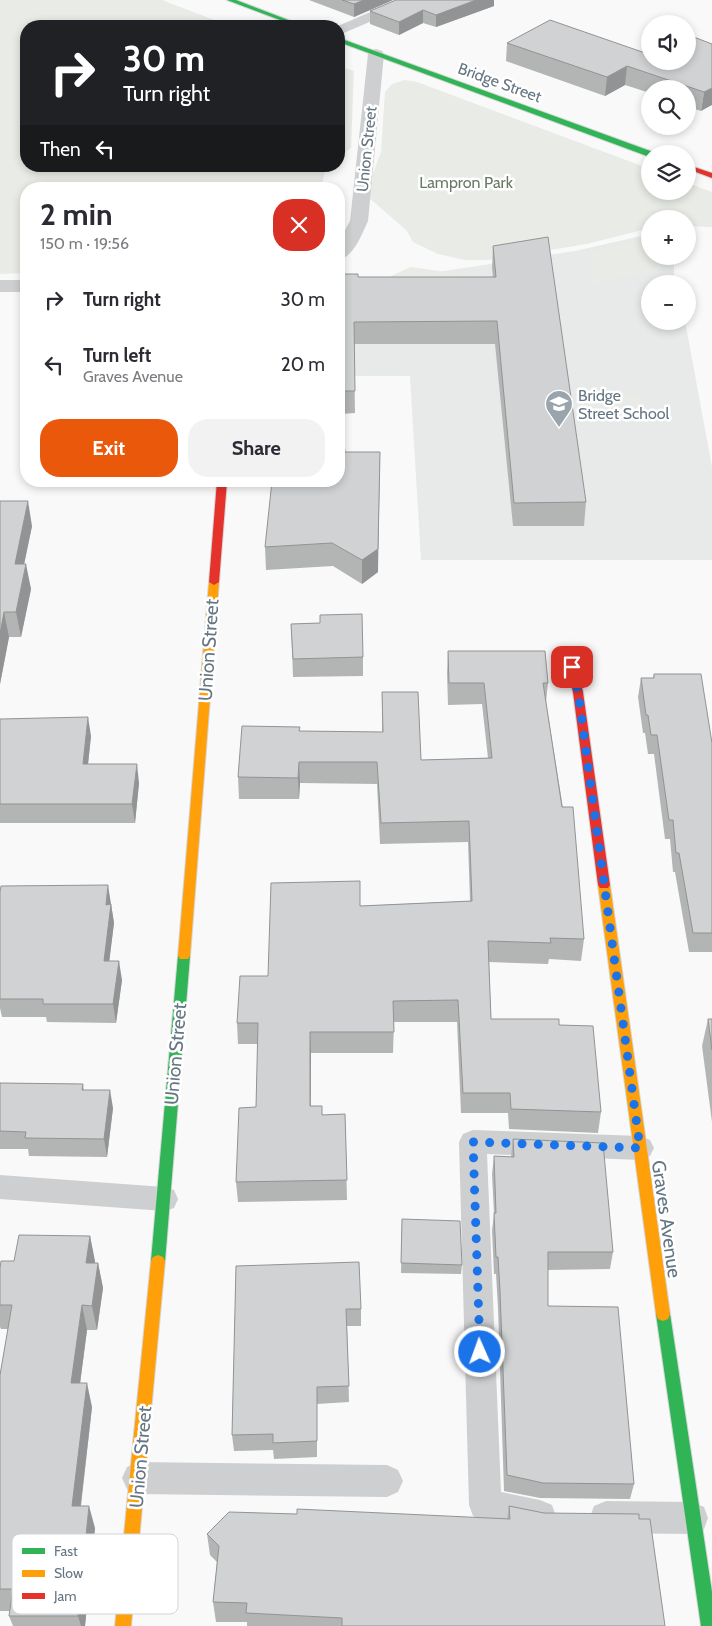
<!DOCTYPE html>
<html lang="en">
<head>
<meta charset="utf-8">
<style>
  body { margin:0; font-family:Cabin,sans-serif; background:#f2f2f3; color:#2b2b33; height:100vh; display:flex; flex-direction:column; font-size:19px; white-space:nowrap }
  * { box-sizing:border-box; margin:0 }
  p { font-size:16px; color:#7c7c81 }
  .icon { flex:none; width:28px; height:28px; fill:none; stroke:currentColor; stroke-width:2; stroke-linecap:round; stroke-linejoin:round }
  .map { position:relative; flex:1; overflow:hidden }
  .drawer { position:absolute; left:20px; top:182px; width:325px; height:305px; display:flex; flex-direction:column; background:#fff; border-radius:20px; box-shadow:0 2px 8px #0003 }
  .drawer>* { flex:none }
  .guide { position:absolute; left:20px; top:20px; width:325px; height:152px; border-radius:20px; box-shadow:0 2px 8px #0003; background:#202124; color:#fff; overflow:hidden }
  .buttons { position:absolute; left:641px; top:15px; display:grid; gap:10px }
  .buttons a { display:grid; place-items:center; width:55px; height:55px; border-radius:50%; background:#fff; box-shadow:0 2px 8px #0003; font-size:25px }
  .pin { position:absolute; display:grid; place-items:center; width:42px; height:42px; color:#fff; margin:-21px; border-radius:10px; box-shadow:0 2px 8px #0006 }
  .me { position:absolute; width:55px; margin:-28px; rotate:358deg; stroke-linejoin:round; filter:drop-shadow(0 0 4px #0008) }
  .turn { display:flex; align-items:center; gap:18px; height:105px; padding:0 20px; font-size:22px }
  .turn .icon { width:65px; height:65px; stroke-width:2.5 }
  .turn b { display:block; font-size:35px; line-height:42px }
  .then { display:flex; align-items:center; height:48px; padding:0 20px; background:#0003; gap:10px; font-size:19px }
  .round { display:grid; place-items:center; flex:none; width:52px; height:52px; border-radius:20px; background:#f2f2f3 }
  .headline { display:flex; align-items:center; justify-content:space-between; height:85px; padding:0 20px }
  h1 { font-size:30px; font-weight:800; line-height:38px }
  .primary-button { display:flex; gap:10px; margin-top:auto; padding:10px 20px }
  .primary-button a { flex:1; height:58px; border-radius:20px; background:#ea580c; color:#fff; font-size:20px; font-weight:800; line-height:58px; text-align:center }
  .primary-button a+a { background:#f2f2f3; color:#2b2b33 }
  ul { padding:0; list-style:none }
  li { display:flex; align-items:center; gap:15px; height:65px; padding:0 20px }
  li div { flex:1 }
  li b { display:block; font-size:19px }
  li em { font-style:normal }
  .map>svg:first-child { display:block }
  .built { fill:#e8e9e9 }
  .green { fill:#e8ebe6 }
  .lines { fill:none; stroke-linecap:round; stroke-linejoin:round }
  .fast-casing { stroke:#d5d6d7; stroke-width:2 }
  .slow-casing { stroke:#d5d6d7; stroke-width:2 }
  .jam-casing { stroke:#d5d6d7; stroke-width:2 }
  .lane { fill:#cecfd0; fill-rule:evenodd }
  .street { fill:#cecfd0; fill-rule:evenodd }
  .fast { fill:#30b455; fill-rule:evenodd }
  .slow { fill:#ff9f0a; fill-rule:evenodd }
  .jam { fill:#e5322d; fill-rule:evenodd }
  .wall { fill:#b3b5b5 }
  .shaded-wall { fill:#929394 }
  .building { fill:#d0d2d3; stroke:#929394 }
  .route { stroke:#1a73e8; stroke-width:9; stroke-dasharray:0 16.2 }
  .labels { text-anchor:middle; stroke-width:5; stroke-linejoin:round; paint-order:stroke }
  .far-street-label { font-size:16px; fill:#657683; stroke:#fff }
  .far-park-label { font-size:16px; fill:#687a64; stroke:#fff }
  .far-poi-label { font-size:16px; fill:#657683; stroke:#fff; text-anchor:start }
  .street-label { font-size:19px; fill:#657683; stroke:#fff }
  .key { fill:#fff; stroke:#d1d6da; stroke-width:1 }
  .key-label { font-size:14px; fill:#657683 }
</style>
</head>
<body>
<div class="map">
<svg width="712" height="1626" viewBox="0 0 712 1626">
  <rect width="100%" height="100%" fill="#f9f9f9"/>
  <polygon class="built" points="650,234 650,256 674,256 674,284 650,284 650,321 685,321 712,467 712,560 421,560 410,376 339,376 339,287 575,251"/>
  <g class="green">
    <polygon points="0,0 162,0 230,26 26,26 26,166 326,166 321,189 26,189 26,273 0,274"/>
    <polygon points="339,66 354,71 351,148 339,157"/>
    <polygon points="405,80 417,82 650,169 650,191 688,191 688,183 712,192 712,227 688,226 688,219 650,219 650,228 587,244 488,260 465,260 438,254 413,242 407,231 367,196 373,173 381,152 385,92 392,84"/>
    <polygon points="650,238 650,256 660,256 662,269 593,284 591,251"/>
    <polygon points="410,267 468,275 470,291 367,288"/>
    <polygon points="640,395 646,419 582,420 578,396"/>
  </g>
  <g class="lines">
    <defs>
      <g id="fast">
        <polygon points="227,0 236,0 304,26 296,26"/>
        <polygon points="339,38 653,152 653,154 647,156 339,42"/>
        <polygon points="184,951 188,953 190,956 165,1261 163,1265 158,1267 153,1265 151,1261 178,956 180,953"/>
        <polygon points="663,1307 668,1309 670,1314 712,1592 712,1626 701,1626 656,1314 658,1309"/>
      </g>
      <g id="slow">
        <polygon points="214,579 219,582 190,956 188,959 180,959 178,956 209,582"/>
        <polygon points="604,881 608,882 610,885 670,1314 668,1319 663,1321 658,1319 656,1314 598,885 600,882"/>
        <polygon points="158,1255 163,1257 165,1261 131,1626 115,1626 151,1261 153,1257"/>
      </g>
      <g id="jam">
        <polygon points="688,165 712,173 712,178 688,169"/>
        <polygon points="217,481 227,481 219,582 214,585 209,582"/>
        <polygon points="572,664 577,667 583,692 610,885 608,888 600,888 598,885 573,692 567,667"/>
      </g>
    </defs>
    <use href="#fast" class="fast-casing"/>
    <use href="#slow" class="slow-casing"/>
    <use href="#jam" class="jam-casing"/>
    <g class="lane">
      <polygon points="398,0 416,0 414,3 339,35 338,26"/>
      <polygon points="473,1130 640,1136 650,1140 654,1148 650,1156 640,1160 487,1154 501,1492 540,1500 552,1505 556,1516 552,1527 540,1532 485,1521 473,1516 469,1505 459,1142 463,1134"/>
      <polygon points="0,1175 164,1187 174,1190 178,1199 174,1208 164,1211 0,1199"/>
      <polygon points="138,1462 387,1465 398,1470 403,1481 398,1492 387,1497 138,1494 127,1489 122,1478 127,1467"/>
      <polygon points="606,1501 692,1502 704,1507 708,1518 704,1529 692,1534 606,1533 594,1528 590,1517 594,1506"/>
    </g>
    <g class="street">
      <path d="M 376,49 L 382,51 L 384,54 L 368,221 C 362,234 354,256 339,260 L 339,241 L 350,221 L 368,54 L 370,51 Z"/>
      <rect x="0" y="280" width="26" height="12"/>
    </g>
    <use href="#fast" class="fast"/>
    <use href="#slow" class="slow"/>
    <use href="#jam" class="jam"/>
  </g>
  <g class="wall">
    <polygon points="309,0 393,0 354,17"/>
    <polygon points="494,6 436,27 423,23 399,35 370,24 370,11"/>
    <polygon points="507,43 648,54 712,44 701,111 688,107 688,89 650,89 650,93 625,85 605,96 506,61"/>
    <polygon points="493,246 586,502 584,526 513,526 495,344 354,344 355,413 341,414 345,452 378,572 362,584 333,566 266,570 265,547 339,481 339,274 358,277 493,277 492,268"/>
    <polygon points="0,501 32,526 24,564 31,589 21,637 9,637 0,684"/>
    <polygon points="320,623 363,657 363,676 293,677 291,624"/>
    <polygon points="448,651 548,683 546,702 584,939 581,961 549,959 548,964 489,962 491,1019 559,1025 601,1112 598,1133 509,1129 508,1113 461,1113 457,1022 394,1022 393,1053 311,1053 311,1106 322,1115 345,1114 347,1200 238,1202 236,1182 256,1107 258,1044 238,1044 237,1023 268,976 360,906 470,901 468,842 380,844 377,784 300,783 299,799 239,799 238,777 300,731 382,732 382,692 421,760 488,758 482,704 448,705 447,673"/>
    <polygon points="654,674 712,743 712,952 689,952 675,872 673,872 670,839 665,839 654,754 648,754 645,733 643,733 638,697 641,678 653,678"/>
    <polygon points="0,719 91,736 88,764 139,783 135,823 0,823"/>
    <polygon points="0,892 111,904 114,923 109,961 122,980 116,1023 47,1022 46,1017 2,1017 0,1008"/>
    <polygon points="708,1019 712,1019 712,1122 702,1046"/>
    <polygon points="0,1083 83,1084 84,1090 113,1108 107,1157 29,1156 28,1149 0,1149"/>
    <polygon points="513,1139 613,1252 610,1269 548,1270 548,1306 634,1484 630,1499 540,1498 504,1491 498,1308 496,1274 494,1274 492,1230 494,1214 492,1174 494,1156 511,1157"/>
    <polygon points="402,1219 462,1265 461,1274 401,1273"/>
    <polygon points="90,1236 95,1263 98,1263 103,1288 97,1330 87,1330 80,1383 92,1407 81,1506 95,1528 85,1626 13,1626 9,1616 10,1611 0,1611 0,1375 8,1329 1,1329 0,1327 0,1268 14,1261"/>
    <polygon points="236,1266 361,1309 361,1326 347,1326 349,1402 317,1404 317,1457 274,1459 273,1450 234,1451 232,1435"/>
    <polygon points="509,1506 544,1513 639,1519 665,1626 247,1626 247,1622 216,1622 213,1602 217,1562 210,1555 207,1534 297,1514 507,1519"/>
  </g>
  <g class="shaded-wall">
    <polygon points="364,0 393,0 354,17 354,4"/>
    <polygon points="476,0 494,0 494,6 436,27 436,15"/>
    <polygon points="423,10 423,23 399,35 399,22"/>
    <polygon points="627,66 625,85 605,96 607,77"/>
    <polygon points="712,88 712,105 701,111 704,92"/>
    <polygon points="380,452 378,572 362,584 362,560"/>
    <polygon points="28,501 32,526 19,589 15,564"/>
    <polygon points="26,564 31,589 21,637 16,612"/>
    <polygon points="4,612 9,637 0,684 0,634"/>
    <polygon points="88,717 91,736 86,783 83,764"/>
    <polygon points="299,762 300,783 299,799 298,778"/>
    <polygon points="137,764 139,783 135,823 132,804"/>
    <polygon points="108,885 111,904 109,922 111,904 114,923 107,980 104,961 106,905"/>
    <polygon points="119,961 122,980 116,1023 113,1004"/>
    <polygon points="310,1032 311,1053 310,1127"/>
    <polygon points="110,1090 113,1108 107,1157 104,1139"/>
    <polygon points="90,1236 95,1261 92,1288 86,1263"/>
    <polygon points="98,1263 103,1288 97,1330 92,1306"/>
    <polygon points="82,1305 87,1330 77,1407 71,1383"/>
    <polygon points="87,1383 92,1407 78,1528 72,1506"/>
    <polygon points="89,1506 95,1528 85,1626 81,1626 78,1616"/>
  </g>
  <g class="building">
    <polygon points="342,0 364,0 354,4"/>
    <polygon points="396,0 476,0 436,15 423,10 399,22 370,11"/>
    <polygon points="550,20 648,54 650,53 650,61 688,61 688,37 691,36 712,44 712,88 704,92 627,66 607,77 507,43"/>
    <polygon points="548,237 586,502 514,503 497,321 354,322 355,391 339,391 339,274 358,274 358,277 496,277 493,246"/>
    <polygon points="339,397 345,452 380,452 378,549 362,560 332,543 265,547 272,481 339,481"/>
    <polygon points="0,501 28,501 15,564 26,564 16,612 4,612 0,634"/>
    <polygon points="362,614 363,657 293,659 291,624 320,623 320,615"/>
    <polygon points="448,651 545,651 548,683 543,683 562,807 573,807 584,939 550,938 551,943 488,941 491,1019 559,1019 559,1025 593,1026 601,1112 511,1109 510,1093 463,1093 458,1000 393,1001 394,1032 310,1032 310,1106 322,1106 322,1115 345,1114 347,1180 236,1182 239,1108 256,1107 258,1023 237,1023 240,976 268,976 271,883 360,881 360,906 472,901 469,821 381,823 377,762 299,762 298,778 238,777 242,726 300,727 299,731 383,732 382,692 418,692 421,760 492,758 484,683 449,683"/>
    <polygon points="654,674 701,674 712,743 712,933 693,933 679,853 676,853 673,820 669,820 657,735 651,735 648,715 646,715 641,678 654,678"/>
    <polygon points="88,717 83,764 137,764 132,804 0,804 0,719"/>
    <polygon points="108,885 106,905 111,904 104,961 119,961 113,1004 43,1004 43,999 0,999 0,892 1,886"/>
    <polygon points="708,1019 712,1019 712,1050"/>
    <polygon points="0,1083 83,1084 82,1090 110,1090 104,1139 25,1138 26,1132 0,1131"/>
    <polygon points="513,1139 603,1143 613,1252 548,1252 548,1306 618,1307 634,1484 543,1483 507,1475 500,1291 498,1257 496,1257 494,1213 496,1213 494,1156 514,1157"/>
    <polygon points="402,1219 460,1221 462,1265 401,1263"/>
    <polygon points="19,1235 90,1236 86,1263 98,1263 92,1306 82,1305 71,1383 87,1383 72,1506 89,1506 78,1616 9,1616 13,1589 0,1589 0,1375 12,1305 0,1305 0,1268 1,1261 14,1261"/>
    <polygon points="359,1262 361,1309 346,1309 349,1386 317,1387 317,1441 273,1443 273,1434 232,1435 236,1266"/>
    <polygon points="509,1506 544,1513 639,1514 639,1519 650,1519 665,1626 342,1626 342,1618 246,1613 247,1603 213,1602 219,1546 207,1534 229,1512 297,1514 297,1509 510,1519"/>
  </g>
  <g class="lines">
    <polyline class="route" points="480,1352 473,1142 640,1148 578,692 572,667"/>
  </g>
  <defs>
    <symbol id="school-pin" viewBox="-11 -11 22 30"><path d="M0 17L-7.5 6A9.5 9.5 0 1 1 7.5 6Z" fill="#99a4ac" stroke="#fff"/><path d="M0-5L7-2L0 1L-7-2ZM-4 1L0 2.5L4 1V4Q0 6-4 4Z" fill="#fff"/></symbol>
  </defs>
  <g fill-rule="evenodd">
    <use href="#school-pin" x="543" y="388" width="32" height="43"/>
  </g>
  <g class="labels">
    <g class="far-street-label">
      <text transform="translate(500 82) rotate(20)" y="6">Bridge Street</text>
      <text transform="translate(366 149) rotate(-84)" y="6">Union Street</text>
    </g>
    <g class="far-park-label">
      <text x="466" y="188">Lampron Park</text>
    </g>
    <g class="far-poi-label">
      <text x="578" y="401">Bridge<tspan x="578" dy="18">Street School</tspan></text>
    </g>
    <g class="street-label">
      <text transform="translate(208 650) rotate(-86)" y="7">Union Street</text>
      <text transform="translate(175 1054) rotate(-85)" y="7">Union Street</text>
      <text transform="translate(667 1219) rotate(82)" y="7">Graves Avenue</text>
      <text transform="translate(140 1457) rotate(-85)" y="7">Union Street</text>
    </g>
  </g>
  <rect x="12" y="1534" width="166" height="80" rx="8" class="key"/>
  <rect x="22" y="1548" width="23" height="6" fill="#30b455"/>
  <rect x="22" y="1570" width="23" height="7" fill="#ff9f0a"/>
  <rect x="22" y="1593" width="23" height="6" fill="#e5322d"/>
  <g class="key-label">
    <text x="54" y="1556">Fast</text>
    <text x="54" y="1578">Slow</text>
    <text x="54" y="1601">Jam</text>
  </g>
</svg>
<div class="buttons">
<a><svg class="icon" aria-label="sound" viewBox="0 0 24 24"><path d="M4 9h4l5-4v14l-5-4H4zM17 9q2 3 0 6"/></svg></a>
<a><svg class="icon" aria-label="search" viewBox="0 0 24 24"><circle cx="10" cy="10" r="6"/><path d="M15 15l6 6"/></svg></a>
<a><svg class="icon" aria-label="layers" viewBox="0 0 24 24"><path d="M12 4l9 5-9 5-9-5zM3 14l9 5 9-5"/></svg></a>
<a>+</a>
<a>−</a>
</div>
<div class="pin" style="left:572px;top:667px;background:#d93025"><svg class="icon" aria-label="arrive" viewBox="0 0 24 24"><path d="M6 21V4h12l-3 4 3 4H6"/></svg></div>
<svg class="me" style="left:480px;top:1352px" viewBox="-20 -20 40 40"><circle r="17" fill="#1a73e8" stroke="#fff" stroke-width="3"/><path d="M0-11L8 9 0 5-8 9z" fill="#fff"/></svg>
<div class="guide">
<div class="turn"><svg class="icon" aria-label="right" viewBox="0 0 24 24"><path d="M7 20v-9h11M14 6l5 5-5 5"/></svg><div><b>30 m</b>Turn right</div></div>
<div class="then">Then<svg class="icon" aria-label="left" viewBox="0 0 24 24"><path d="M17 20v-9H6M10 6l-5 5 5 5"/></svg></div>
</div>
<section class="drawer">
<div class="headline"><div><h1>2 min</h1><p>150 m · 19:56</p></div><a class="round" style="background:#d93025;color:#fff"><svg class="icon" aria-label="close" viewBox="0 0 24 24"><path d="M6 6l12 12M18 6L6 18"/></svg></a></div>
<ul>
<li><svg class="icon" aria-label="right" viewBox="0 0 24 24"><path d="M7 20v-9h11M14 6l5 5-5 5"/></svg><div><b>Turn right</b></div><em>30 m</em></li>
<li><svg class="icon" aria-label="left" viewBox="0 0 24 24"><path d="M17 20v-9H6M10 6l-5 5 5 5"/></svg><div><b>Turn left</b><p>Graves Avenue</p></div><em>20 m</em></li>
</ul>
<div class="primary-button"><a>Exit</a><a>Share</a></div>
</section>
</div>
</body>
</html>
